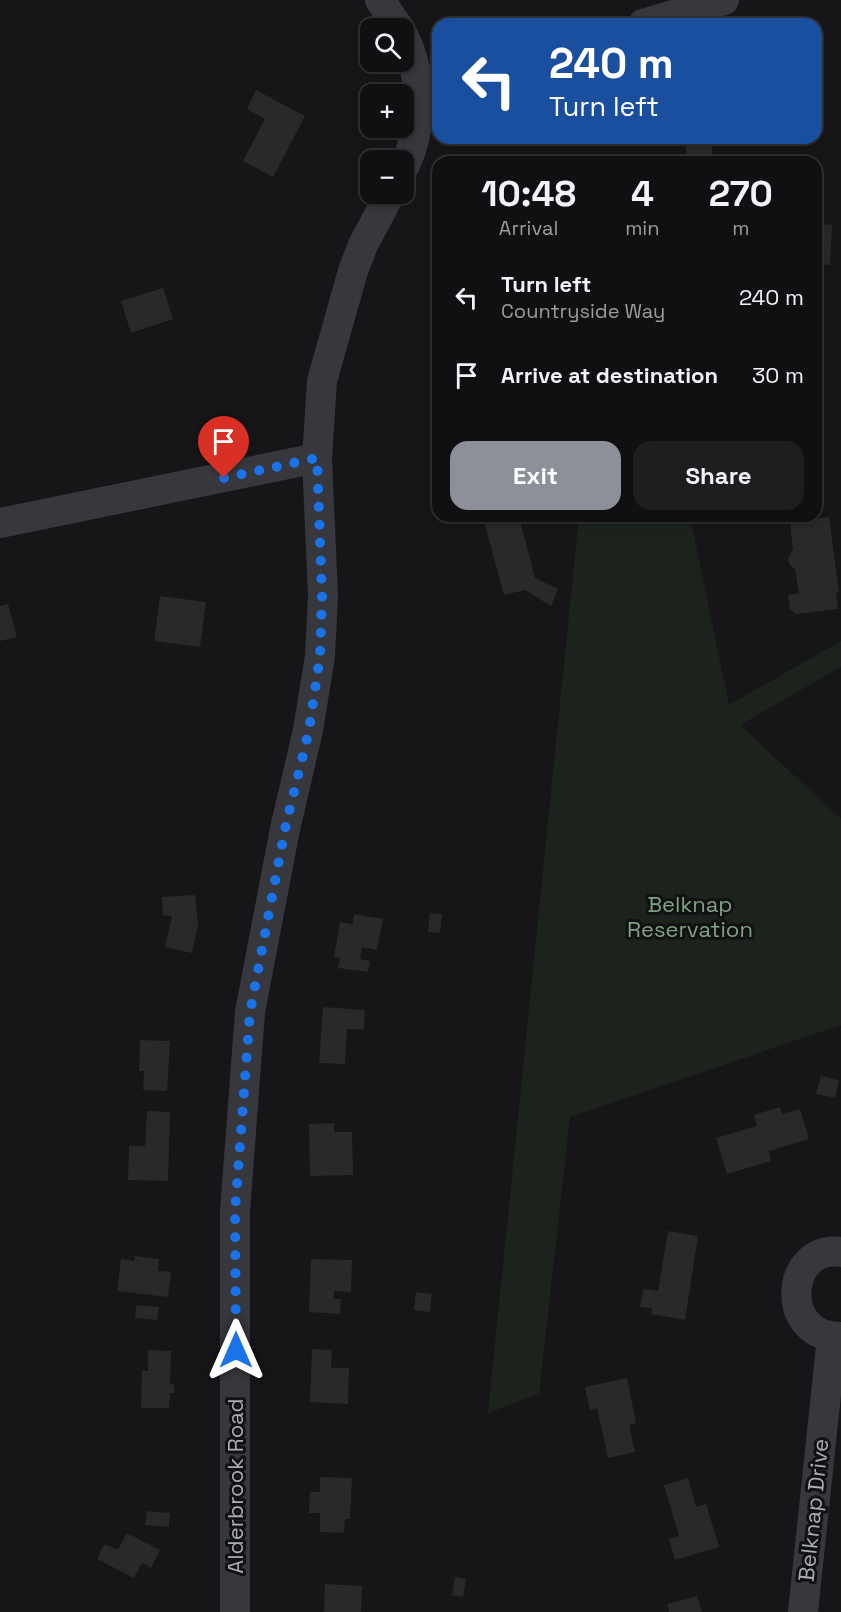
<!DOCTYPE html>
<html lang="en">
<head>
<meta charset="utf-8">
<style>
  body { margin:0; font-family:"Space Grotesk",sans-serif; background:#1e1e20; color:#f1f3f6; height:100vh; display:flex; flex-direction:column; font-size:22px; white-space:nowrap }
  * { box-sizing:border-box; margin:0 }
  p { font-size:20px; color:#9c9d9f }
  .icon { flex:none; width:33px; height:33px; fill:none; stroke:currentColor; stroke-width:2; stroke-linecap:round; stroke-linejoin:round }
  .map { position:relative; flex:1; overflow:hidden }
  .sheet { position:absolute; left:432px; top:156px; width:390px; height:366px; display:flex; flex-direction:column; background:#101012; border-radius:18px; box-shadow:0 3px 9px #0003,0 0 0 2px #303032 }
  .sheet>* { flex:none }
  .hud { position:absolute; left:432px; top:18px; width:390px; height:126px; border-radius:18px; box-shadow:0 3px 9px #0003,0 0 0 2px #303032; background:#1a4fa0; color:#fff; overflow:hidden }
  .fabs { position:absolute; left:360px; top:18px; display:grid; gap:12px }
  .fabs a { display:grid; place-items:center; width:54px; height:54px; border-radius:12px; background:#101012; box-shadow:0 3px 9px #0003,0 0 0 2px #303032; font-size:30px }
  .pin { position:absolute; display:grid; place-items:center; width:51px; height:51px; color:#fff; margin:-62px -26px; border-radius:50% 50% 50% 0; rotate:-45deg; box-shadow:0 0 6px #0007 }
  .pin .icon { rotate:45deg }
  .me { position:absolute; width:66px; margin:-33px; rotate:0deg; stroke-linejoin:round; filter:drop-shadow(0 0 4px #0008) }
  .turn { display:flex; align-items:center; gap:21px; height:126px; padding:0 18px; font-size:27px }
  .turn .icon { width:78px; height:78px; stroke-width:2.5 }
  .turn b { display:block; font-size:42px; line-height:51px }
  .eta { display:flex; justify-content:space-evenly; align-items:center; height:102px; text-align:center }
  .eta b { font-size:36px; font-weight:700; line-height:42px }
  .action { display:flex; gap:12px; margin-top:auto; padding:12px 18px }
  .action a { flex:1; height:69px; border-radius:18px; background:#8c9099; color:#fff; font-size:24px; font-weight:700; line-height:69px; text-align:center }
  .action a+a { background:#1e1e20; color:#f1f3f6 }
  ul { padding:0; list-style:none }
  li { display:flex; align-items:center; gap:18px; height:78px; padding:0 18px }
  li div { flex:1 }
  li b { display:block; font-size:22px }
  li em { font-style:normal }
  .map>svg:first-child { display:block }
  .green { fill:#1c231d }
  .building { fill:#29292c }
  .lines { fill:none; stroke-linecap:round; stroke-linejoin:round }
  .minor { stroke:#37383d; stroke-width:30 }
  .route { stroke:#1a73e8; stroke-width:10; stroke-dasharray:0 18 }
  .labels { text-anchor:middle; stroke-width:6; stroke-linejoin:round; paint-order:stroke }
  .park-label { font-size:22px; fill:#7fa381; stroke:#111113 }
  .street-label { font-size:22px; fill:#a8adb8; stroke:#111113 }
</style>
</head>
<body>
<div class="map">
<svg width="841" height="1612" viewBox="0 0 841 1612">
  <rect width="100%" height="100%" fill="#161618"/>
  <polygon class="green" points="579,516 690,516 729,705 841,641 841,667 740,725 841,819 841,1025 570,1117 539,1394 488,1413"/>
  <g class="building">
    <polygon points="256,90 305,116 273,177 243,161 265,119 247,109"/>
    <polygon points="686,145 712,145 712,160 719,160 719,162 686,162"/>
    <polygon points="816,224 832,225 830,265 816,264"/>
    <polygon points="163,288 173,319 131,333 121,301"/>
    <polygon points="502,516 519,516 535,578 558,589 551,606 525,590 504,595 484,521"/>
    <polygon points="829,517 839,592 836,593 838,609 796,614 790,609 788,595 799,593 795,569 790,565 788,559 793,549 790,522"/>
    <polygon points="160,596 206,602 200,647 154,641"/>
    <polygon points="8,604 17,637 0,641 0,606"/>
    <polygon points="195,895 198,925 192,953 165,947 172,916 163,915 162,897"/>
    <polygon points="430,913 442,914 440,933 428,932"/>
    <polygon points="354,914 383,919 377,950 362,947 360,959 370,961 368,972 338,968 340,958 334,957 340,922 353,924"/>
    <polygon points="323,1007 365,1010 364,1030 347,1029 345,1064 319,1063"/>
    <polygon points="140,1040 170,1041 167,1091 143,1090 144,1071 139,1071"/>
    <polygon points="821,1076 839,1080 835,1098 816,1094"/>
    <polygon points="780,1107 782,1114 800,1109 809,1139 769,1151 771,1161 727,1174 716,1138 757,1126 754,1115"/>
    <polygon points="147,1111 170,1112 168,1181 128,1180 129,1146 145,1146"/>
    <polygon points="334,1123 334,1132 352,1132 353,1175 310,1176 309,1124"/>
    <polygon points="668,1231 698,1236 685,1320 651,1314 652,1308 640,1307 643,1289 658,1291"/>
    <polygon points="135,1256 159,1259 158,1271 171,1272 168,1297 117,1291 121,1259 134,1261"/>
    <polygon points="311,1259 352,1260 351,1292 334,1291 334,1299 341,1299 340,1314 309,1312"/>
    <polygon points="416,1292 432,1294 430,1312 414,1310"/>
    <polygon points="136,1305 159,1307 157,1320 135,1318"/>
    <polygon points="312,1349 332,1350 331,1368 349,1368 348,1404 310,1402"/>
    <polygon points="148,1350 171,1351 170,1385 174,1384 174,1393 170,1393 169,1408 141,1408 142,1371 148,1371"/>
    <polygon points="627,1378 636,1423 629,1425 635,1452 608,1458 597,1408 590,1410 585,1387"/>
    <polygon points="320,1477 352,1478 350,1519 345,1519 344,1533 320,1532 320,1513 309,1513 310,1492 320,1492"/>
    <polygon points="688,1478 696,1507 706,1504 719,1547 675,1560 669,1539 679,1536 664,1485"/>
    <polygon points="147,1511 170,1513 169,1527 145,1525"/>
    <polygon points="127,1533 160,1550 151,1568 142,1563 134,1578 97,1559 104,1544 118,1550"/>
    <polygon points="455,1577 466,1579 463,1597 452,1595"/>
    <polygon points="325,1584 362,1586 361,1612 324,1612"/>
    <polygon points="697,1596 702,1612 669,1612 667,1604"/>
  </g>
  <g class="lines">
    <g class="minor">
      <polyline points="380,0 399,28"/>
      <polyline points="643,24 724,0"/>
      <path d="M 404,37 C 423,75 423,129 404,167"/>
      <polyline points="0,523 317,458"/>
      <path d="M 841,1252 C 785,1244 778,1338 841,1337"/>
      <polyline points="235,1612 235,1211 250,1012 285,829 308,730 320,656 323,596 317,458 322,381 353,271 363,245 390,194"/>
      <polyline points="803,1612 832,1337"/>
    </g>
  </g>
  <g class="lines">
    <polyline class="route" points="224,478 317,458 322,596 320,656 309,730 285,829 250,1012 235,1211 236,1350"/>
  </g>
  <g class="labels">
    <g class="park-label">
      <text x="690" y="912">Belknap<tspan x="690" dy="25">Reservation</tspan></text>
    </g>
    <g class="street-label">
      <text transform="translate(235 1486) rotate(-90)" y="8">Alderbrook Road</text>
      <text transform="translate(813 1510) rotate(-84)" y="8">Belknap Drive</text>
    </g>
  </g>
</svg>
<div class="fabs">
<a><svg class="icon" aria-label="search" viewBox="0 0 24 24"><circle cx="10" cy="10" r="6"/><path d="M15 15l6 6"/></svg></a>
<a>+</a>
<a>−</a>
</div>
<div class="pin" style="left:224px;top:478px;background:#d93025"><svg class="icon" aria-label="arrive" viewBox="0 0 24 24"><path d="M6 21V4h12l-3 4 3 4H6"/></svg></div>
<svg class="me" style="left:236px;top:1350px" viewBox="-20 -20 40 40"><path d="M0-17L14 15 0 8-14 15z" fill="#1a73e8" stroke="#fff" stroke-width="4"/></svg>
<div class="hud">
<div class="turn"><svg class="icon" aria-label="left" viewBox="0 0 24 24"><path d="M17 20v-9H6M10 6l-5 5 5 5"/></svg><div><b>240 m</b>Turn left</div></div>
</div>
<section class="sheet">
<div class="eta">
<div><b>10:48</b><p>Arrival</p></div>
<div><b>4</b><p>min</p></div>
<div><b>270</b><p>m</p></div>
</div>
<ul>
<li><svg class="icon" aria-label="left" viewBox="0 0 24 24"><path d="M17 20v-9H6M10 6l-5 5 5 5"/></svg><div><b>Turn left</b><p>Countryside Way</p></div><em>240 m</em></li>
<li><svg class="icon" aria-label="arrive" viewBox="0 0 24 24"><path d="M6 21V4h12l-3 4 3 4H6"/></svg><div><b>Arrive at destination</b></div><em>30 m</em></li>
</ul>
<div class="action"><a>Exit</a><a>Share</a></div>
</section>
</div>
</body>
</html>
